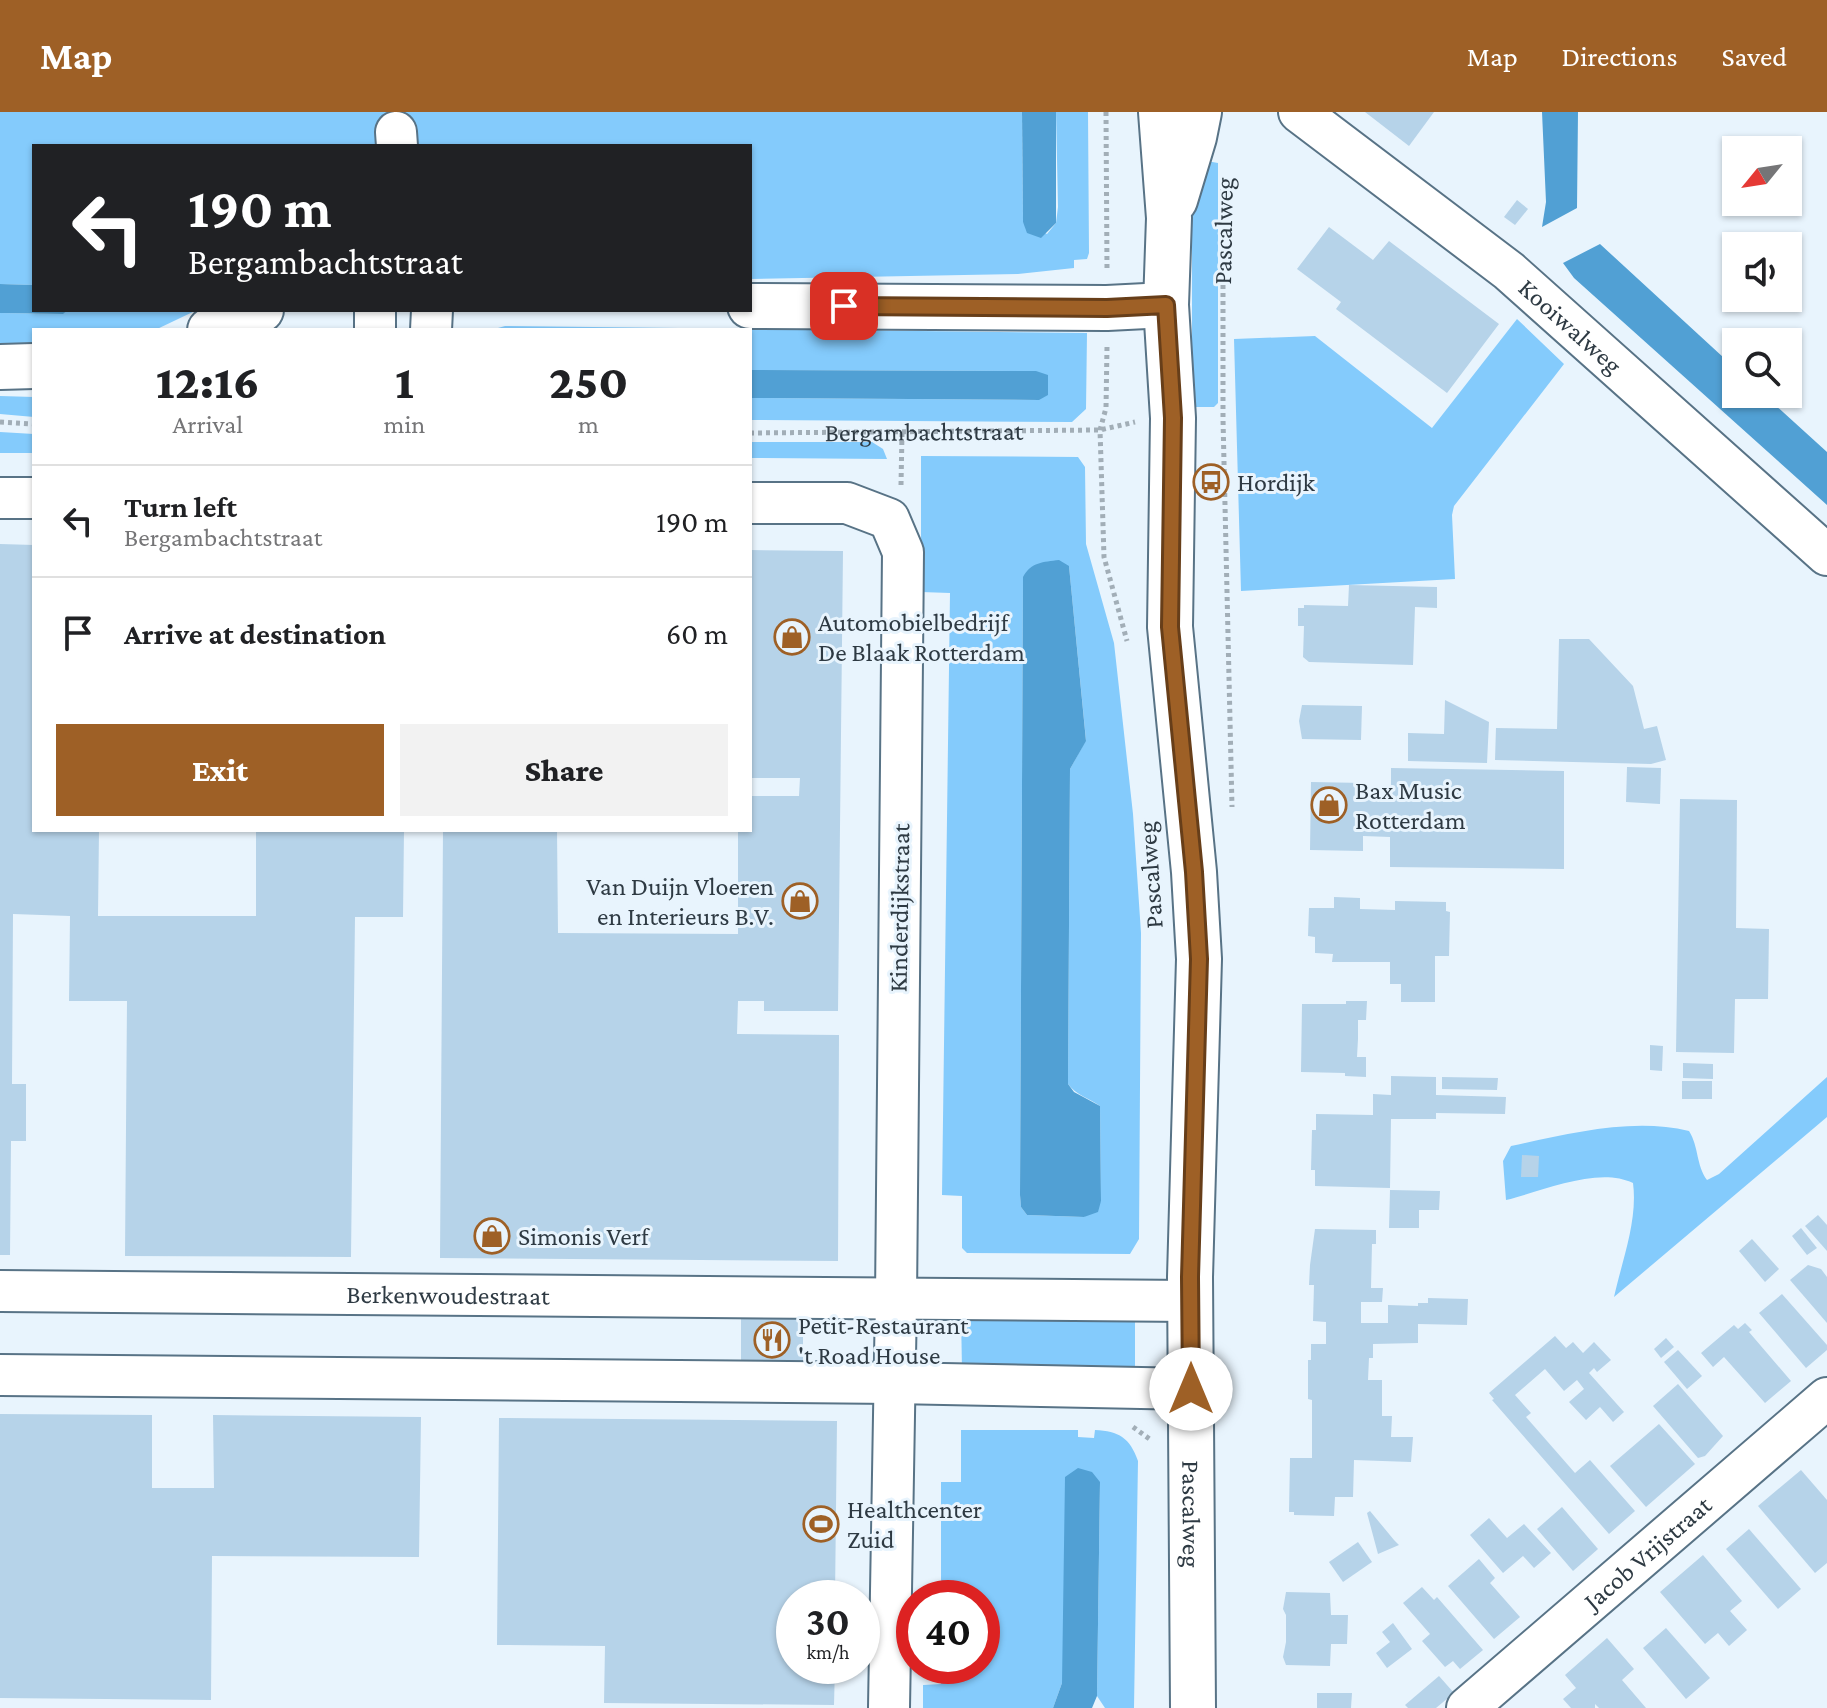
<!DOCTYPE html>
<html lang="en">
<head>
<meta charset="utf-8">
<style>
  body { margin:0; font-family:"Crimson Pro",serif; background:#f2f2f2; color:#202124; height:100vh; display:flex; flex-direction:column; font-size:30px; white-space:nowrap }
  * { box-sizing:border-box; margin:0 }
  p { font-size:26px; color:#757577 }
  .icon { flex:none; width:44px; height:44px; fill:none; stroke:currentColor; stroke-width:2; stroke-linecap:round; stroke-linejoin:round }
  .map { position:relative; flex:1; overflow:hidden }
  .side { position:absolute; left:32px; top:216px; width:720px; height:504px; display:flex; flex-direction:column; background:#fff; border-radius:0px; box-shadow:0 2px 6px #0004 }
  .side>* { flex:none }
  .guide { position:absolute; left:32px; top:32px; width:720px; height:168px; border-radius:0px; box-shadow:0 2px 6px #0004; background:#202124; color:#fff; overflow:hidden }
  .needle { width:52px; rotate:240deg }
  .buttons { position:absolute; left:1722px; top:24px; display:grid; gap:16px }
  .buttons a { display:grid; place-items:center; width:80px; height:80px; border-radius:0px; background:#fff; box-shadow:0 2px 6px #0004; font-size:40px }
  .speed { position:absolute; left:776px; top:1468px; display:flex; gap:16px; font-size:40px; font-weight:700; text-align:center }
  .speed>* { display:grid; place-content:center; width:104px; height:104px; border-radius:50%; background:#fff; box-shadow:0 2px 6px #0004; line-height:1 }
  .speed small { font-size:20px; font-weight:400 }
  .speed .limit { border:12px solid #d22; background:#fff; color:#111 }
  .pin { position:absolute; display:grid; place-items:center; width:68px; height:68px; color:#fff; margin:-34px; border-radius:16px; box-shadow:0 4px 12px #0006 }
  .me { position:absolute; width:88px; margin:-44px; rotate:0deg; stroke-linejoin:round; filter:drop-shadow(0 0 6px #0008) }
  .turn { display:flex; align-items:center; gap:28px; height:168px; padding:0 24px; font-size:36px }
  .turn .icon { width:104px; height:104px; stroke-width:2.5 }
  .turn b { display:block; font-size:56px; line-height:68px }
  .eta { display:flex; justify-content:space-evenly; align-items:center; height:136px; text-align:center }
  .eta b { font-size:48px; font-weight:800; line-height:56px }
  .primary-button { display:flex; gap:16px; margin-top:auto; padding:16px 24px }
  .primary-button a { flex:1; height:92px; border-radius:0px; background:#9e6026; color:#fff; font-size:32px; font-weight:800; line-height:92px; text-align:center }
  .primary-button a+a { background:#f2f2f2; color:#202124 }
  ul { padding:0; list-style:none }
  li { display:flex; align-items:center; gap:24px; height:112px; padding:0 24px; border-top:2px solid #e0e0e0 }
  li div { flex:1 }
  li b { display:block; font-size:30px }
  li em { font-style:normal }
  header { display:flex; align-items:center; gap:48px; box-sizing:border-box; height:112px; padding:0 40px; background:#9e6026; color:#fff }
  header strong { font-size:38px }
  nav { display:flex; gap:44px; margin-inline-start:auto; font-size:28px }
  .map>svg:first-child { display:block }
  .green { fill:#84cbfc; fill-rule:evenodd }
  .water { fill:#51a0d4 }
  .building { fill:#b6d3e9 }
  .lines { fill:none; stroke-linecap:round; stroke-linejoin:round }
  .street-casing { stroke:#587386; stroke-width:44 }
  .secondary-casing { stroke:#587386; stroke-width:48 }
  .path { stroke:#a2aeb7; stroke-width:5; stroke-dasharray:4 4; stroke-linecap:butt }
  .street { stroke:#fff; stroke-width:40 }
  .secondary { stroke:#fff; stroke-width:44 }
  .route-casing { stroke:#673e19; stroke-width:20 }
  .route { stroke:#9e6026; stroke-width:14 }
  .labels { text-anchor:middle; stroke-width:6; stroke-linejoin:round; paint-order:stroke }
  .street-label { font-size:26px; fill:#2e3a43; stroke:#e8f4fd }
  .poi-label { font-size:26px; fill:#2e3a43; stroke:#e8f4fd; text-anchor:start }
</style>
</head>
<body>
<header>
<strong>Map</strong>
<nav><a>Map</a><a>Directions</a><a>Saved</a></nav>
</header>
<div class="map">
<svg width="1827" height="1596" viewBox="0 0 1827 1596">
  <rect width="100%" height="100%" fill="#e8f4fd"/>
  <g class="green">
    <polygon points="0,0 1022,0 1023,110 1047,122 1056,111 1058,95 1056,0 1088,0 1089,141 1087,147 1074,148 1074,156 1018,162 750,167 750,34 34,34 34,173 0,172"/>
    <polygon points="1201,48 1218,51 1218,291 1214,295 1195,295 1192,293 1192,108"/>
    <polygon points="68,198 197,198 155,218 34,218 34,235 0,234 0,201 62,202"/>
    <polygon points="1517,207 1564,252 1454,394 1452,403 1455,467 1241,479 1234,227 1315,224 1432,316"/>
    <polygon points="505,214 1087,221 1086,297 1072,310 750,308 750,286 1039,288 1036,259 750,258 750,218 491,218"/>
    <polygon points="0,284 34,285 34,305 0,302"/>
    <polygon points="0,320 34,322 34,341 0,341"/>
    <polygon points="750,330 872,330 883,337 887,347 750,346"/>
    <path d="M 921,344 L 1078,345 L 1085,355 L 1086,432 L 1114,531 L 1133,702 L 1141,821 L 1139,1127 L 1130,1142 L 967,1141 L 962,1136 L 962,1084 L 942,1083 L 950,481 L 921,480 ZM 1069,454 L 1086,628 L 1070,657 L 1068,972 C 1076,983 1089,986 1100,994 L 1101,1089 L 1084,1105 L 1027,1103 L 1021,1095 L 1020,1083 L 1023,465 Z"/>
    <path d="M 1827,965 L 1827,1005 L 1614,1185 C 1622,1149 1638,1108 1633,1071 C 1598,1054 1543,1079 1506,1088 L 1503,1049 L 1511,1034 C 1568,1022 1632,1005 1689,1019 C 1699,1035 1696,1053 1707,1068 L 1719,1062 Z"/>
    <polygon points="961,1202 1135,1203 1135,1257 962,1258"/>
    <path d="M 961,1318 L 1078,1318 L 1078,1325 L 1094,1326 L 1095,1318 C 1119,1319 1130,1326 1138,1349 L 1134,1596 L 1105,1596 L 1097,1584 L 1100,1370 L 1062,1571 L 1053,1596 L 923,1596 L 923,1573 L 941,1572 L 941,1554 L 982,1554 L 982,1486 L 941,1486 L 941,1370 L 961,1370 Z"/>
  </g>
  <g class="water">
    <polygon points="1022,0 1056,0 1056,111 1041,126 1027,121 1023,110"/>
    <polygon points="1542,0 1578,0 1577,96 1542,115 1546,90"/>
    <polygon points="1600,132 1736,257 1736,282 1763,282 1827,340 1827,393 1574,166 1563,151"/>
    <polygon points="0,172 34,173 34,198 68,198 63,202 0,201"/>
    <polygon points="750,258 1036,259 1048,263 1048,283 1039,288 750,286"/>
    <path d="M 1059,448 L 1069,454 L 1086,629 L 1070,657 L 1068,972 L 1074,980 L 1100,994 L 1101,1089 L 1098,1100 L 1084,1105 L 1027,1103 L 1021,1095 L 1020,1083 L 1023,465 C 1031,450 1043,450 1059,448 Z"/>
    <polygon points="1078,1356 1092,1360 1100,1370 1097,1584 1092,1596 1053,1596 1062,1571 1065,1365"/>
  </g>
  <g class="building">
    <polygon points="1365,0 1434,0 1409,34"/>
    <polygon points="1517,88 1528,97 1515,113 1504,105"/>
    <polygon points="1329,115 1373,148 1389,129 1499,212 1447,281 1336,197 1341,190 1297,157"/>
    <polygon points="0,432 34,433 34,718 99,718 98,804 256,804 256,718 404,718 403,805 355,805 351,1145 125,1144 127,889 69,889 70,804 13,802 12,972 26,972 26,1029 11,1029 10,1143 0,1143"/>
    <polygon points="750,438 843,439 838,899 764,899 764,889 738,889 737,922 839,923 838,1149 440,1146 443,718 557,718 558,821 738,822 738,718 750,718 750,684 799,684 800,666 750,666"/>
    <polygon points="1349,473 1437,475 1437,496 1415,495 1413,553 1309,550 1303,545 1304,514 1298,514 1298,496 1304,496 1304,493 1348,494"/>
    <polygon points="1559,527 1589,527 1633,574 1644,617 1657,614 1666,648 1651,652 1495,648 1496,616 1557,617"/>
    <polygon points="1445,588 1489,610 1487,651 1408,649 1408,621 1444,622"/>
    <polygon points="1302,593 1362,594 1361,628 1302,627 1299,609"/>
    <polygon points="1627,655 1661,656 1660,692 1626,690"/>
    <polygon points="1391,656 1564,659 1564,757 1390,755 1390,725 1363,724 1363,739 1310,738 1311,670 1364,671 1363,686 1391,687"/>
    <polygon points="1680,687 1737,688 1736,816 1769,817 1768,887 1735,887 1734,941 1676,940"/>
    <polygon points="1334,785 1360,786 1360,797 1395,798 1395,789 1446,790 1446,799 1450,800 1449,844 1435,844 1435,890 1401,890 1401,872 1390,872 1390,850 1332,850 1333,842 1315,841 1315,825 1308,824 1309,796 1334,796"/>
    <polygon points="1346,889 1367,889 1366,908 1358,908 1358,927 1357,945 1366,945 1366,965 1345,964 1345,961 1301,960 1302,892 1346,892"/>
    <polygon points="1650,933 1663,934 1662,959 1650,958"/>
    <polygon points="1683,951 1713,952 1713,967 1683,966"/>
    <polygon points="1391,964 1436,965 1436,983 1506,985 1505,1002 1436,1001 1436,1007 1391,1007 1390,1076 1315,1074 1315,1058 1311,1058 1312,1018 1316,1018 1316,1002 1373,1003 1373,982 1391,983"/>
    <polygon points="1442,965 1498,966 1497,978 1442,977"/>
    <rect x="1682" y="969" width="30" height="18"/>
    <polygon points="1522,1043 1539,1044 1538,1065 1521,1065"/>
    <polygon points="1390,1078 1440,1079 1439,1098 1419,1098 1419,1116 1389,1116"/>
    <polygon points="1818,1103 1827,1113 1827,1139 1805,1114"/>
    <polygon points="1801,1116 1817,1136 1807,1143 1792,1124"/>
    <polygon points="1315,1117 1376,1118 1376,1132 1372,1132 1371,1176 1383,1176 1382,1190 1361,1190 1361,1211 1388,1211 1388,1193 1418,1194 1418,1191 1428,1191 1428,1186 1468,1187 1467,1213 1418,1212 1418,1231 1373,1232 1373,1246 1369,1246 1368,1268 1382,1268 1382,1304 1392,1304 1391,1325 1413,1325 1411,1350 1354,1348 1353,1385 1335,1385 1334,1404 1294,1403 1294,1400 1289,1400 1290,1346 1312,1346 1312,1288 1308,1287 1308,1248 1311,1248 1311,1232 1326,1232 1326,1210 1313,1209 1314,1173 1309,1173 1310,1153"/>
    <polygon points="1752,1127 1779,1157 1765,1170 1739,1139"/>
    <polygon points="1808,1153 1821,1157 1827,1165 1827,1211 1790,1168"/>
    <polygon points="1782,1182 1827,1233 1827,1238 1806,1256 1759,1201"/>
    <polygon points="741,1204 803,1205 803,1253 741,1252"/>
    <polygon points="1745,1211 1752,1218 1749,1220 1791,1269 1765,1291 1724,1245 1713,1255 1701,1241 1734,1213 1738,1217"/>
    <polygon points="1555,1224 1566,1236 1573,1230 1583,1241 1594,1230 1611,1248 1597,1260 1594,1256 1589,1261 1624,1300 1613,1310 1600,1295 1586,1308 1569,1290 1584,1277 1577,1268 1564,1279 1545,1257 1515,1283 1531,1301 1526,1305 1575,1361 1590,1348 1635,1399 1609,1422 1492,1288 1494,1287 1489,1281"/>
    <polygon points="1666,1226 1674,1235 1661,1246 1654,1237"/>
    <polygon points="1678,1238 1702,1264 1687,1277 1664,1250"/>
    <polygon points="1678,1272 1723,1324 1705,1344 1698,1346 1653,1294"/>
    <polygon points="0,1302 152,1303 152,1376 214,1376 213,1303 421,1305 419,1445 212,1444 211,1588 0,1586"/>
    <polygon points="499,1306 837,1309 835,1486 794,1486 794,1554 835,1554 834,1593 604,1591 605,1534 497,1533"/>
    <polygon points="1659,1312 1695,1352 1646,1395 1610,1354"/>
    <polygon points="1801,1358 1827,1388 1827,1451 1815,1461 1758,1394"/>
    <polygon points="1562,1395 1598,1437 1573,1459 1537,1417"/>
    <polygon points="1370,1399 1394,1428 1399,1433 1378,1442 1367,1401"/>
    <polygon points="1489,1406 1507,1426 1524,1412 1551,1441 1534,1456 1523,1444 1503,1461 1470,1423"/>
    <polygon points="1749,1417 1801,1477 1778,1497 1726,1437"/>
    <polygon points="1358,1430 1372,1450 1343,1470 1329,1450"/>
    <polygon points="1703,1443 1742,1489 1730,1499 1747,1518 1729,1534 1718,1521 1705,1532 1660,1480"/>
    <polygon points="1479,1447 1495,1466 1490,1471 1520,1505 1494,1527 1448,1474"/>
    <polygon points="1422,1475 1434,1488 1437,1485 1483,1538 1460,1557 1453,1549 1445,1555 1422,1529 1430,1522 1403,1491"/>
    <polygon points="1286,1480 1330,1481 1331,1503 1348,1503 1347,1532 1331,1532 1330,1554 1286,1553 1283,1545 1286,1530 1286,1503 1283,1497"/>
    <polygon points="1393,1511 1412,1537 1387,1556 1376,1541 1390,1530 1382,1520"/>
    <polygon points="1666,1516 1710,1566 1686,1587 1643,1536"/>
    <polygon points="1607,1526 1634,1557 1622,1568 1646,1596 1599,1596 1595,1592 1595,1596 1571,1596 1563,1587 1576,1576 1565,1563"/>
    <polygon points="1439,1564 1454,1581 1436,1596 1408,1596 1405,1593"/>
    <polygon points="1317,1581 1352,1581 1351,1596 1317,1596"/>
  </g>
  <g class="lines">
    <defs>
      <g id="street">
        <path id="s2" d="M 1299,0 L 1509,159 L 1827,443"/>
        <polyline points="396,20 397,34"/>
        <polyline points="375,198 375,218"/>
        <polyline points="431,218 432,198"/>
        <polyline points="0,386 34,386"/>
        <polyline points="750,391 847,391 889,407 903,440 896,1187 889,1596"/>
        <path id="s3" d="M 0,1179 L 1190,1189"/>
        <polyline points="0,1263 894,1271 1191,1277"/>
        <path id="s4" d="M 1467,1596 L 1827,1286"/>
      </g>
      <g id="secondary">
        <path id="s5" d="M 1161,0 L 1169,106 L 1166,193 L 1173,306 L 1170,515 L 1194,760 L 1199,847 L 1190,1165 L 1193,1596"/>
        <polyline points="1175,88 1194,25 1199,0"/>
        <polyline points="750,194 1107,196 1166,193"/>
        <polyline points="210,218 261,198"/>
        <polyline points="0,255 34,254"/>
      </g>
    </defs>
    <use href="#street" class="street-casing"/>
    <use href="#secondary" class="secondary-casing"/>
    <g class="path">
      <polyline points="1106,0 1107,157"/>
      <polyline points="1223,77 1223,307 1232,695"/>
      <polyline points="1107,235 1106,296 1100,318 1104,445 1127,529"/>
      <polyline points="0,310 34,312"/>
      <path id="s1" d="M 750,321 L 1100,318 L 1135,310"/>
      <polyline points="901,373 902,321"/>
      <polyline points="1133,1315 1151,1328"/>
    </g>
    <use href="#street" class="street"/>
    <use href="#secondary" class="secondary"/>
  </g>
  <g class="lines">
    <defs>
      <polyline id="route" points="844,194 1107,196 1166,193 1173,306 1170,515 1194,760 1199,847 1190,1165 1191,1277"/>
    </defs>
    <use href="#route" class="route-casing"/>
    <use href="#route" class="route"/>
  </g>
  <defs>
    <symbol id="bus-ring" viewBox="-11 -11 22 22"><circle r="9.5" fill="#e8f4fd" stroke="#9e6026" stroke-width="1.5"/><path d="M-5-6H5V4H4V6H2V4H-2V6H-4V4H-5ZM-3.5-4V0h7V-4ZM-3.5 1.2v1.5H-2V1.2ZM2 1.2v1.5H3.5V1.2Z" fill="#9e6026"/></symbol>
    <symbol id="shop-ring" viewBox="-11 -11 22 22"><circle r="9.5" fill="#e8f4fd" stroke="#9e6026" stroke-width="1.5"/><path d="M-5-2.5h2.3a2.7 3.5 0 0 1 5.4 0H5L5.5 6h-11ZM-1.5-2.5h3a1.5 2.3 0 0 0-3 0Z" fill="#9e6026"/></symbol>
    <symbol id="restaurant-ring" viewBox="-11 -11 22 22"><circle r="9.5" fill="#e8f4fd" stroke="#9e6026" stroke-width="1.5"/><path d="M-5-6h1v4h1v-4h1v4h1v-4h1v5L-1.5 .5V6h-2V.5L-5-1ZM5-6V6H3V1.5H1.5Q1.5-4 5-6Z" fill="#9e6026"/></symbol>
    <symbol id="stadium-ring" viewBox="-11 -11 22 22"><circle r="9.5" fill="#e8f4fd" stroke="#9e6026" stroke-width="1.5"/><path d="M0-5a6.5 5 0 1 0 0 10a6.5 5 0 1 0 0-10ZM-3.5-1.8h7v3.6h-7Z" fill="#9e6026"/></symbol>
  </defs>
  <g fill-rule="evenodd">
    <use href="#bus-ring" x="1191" y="350" width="40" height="40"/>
    <use href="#shop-ring" x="772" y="505" width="40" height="40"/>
    <use href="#shop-ring" x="1309" y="673" width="40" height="40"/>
    <use href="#shop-ring" x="780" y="769" width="40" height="40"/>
    <use href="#shop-ring" x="472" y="1104" width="40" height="40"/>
    <use href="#restaurant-ring" x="752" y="1208" width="40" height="40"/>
    <use href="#stadium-ring" x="801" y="1392" width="40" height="40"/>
  </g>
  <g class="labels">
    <g class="street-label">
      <text transform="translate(1223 119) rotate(-89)" y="9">Pascalweg</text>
      <text dy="9" stroke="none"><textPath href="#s2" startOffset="346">Kooiwalweg</textPath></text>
      <text dy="9" stroke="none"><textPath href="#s1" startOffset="174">Bergambachtstraat</textPath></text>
      <text transform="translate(1150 763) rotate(-94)" y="9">Pascalweg</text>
      <text transform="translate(899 796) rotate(-89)" y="9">Kinderdijkstraat</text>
      <text dy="9" stroke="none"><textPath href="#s3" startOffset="448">Berkenwoudestraat</textPath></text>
      <text dy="9" stroke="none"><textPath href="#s5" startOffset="1404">Pascalweg</textPath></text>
      <text dy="9" stroke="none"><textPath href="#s4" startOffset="238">Jacob Vrijstraat</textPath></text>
    </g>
    <g class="poi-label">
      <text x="1237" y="379">Hordijk</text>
      <text x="818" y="519">Automobielbedrijf<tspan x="818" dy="30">De Blaak Rotterdam</tspan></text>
      <text x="1355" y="687">Bax Music<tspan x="1355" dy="30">Rotterdam</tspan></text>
      <text x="774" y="783" text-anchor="end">Van Duijn Vloeren<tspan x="774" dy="30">en Interieurs B.V.</tspan></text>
      <text x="518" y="1133">Simonis Verf</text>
      <text x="798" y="1222">Petit-Restaurant<tspan x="798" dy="30">'t Road House</tspan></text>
      <text x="847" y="1406">Healthcenter<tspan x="847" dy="30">Zuid</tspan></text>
    </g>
  </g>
</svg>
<div class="buttons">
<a><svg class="needle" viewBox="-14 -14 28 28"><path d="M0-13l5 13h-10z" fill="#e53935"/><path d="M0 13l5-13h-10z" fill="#757577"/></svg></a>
<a><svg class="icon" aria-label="sound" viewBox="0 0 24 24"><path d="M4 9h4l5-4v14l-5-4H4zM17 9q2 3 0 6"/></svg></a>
<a><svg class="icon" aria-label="search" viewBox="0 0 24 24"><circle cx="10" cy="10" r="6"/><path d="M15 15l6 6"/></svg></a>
</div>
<div class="speed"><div>30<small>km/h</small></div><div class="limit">40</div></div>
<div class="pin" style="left:844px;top:194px;background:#d93025"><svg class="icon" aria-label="arrive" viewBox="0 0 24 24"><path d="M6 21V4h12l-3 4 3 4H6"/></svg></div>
<svg class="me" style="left:1191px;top:1277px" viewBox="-20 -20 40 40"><circle r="19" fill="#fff"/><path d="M0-13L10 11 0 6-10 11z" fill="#9e6026"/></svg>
<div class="guide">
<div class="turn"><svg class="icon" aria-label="left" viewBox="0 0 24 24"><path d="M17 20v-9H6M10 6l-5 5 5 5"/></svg><div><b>190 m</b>Bergambachtstraat</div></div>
</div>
<section class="side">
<div class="eta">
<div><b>12:16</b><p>Arrival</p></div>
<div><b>1</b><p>min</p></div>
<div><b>250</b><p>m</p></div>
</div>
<ul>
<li><svg class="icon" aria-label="left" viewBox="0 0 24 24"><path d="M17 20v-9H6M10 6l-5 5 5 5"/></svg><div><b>Turn left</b><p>Bergambachtstraat</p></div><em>190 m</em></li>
<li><svg class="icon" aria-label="arrive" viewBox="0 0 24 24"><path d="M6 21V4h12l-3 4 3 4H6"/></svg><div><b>Arrive at destination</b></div><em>60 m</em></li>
</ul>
<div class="primary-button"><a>Exit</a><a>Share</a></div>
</section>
</div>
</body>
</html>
